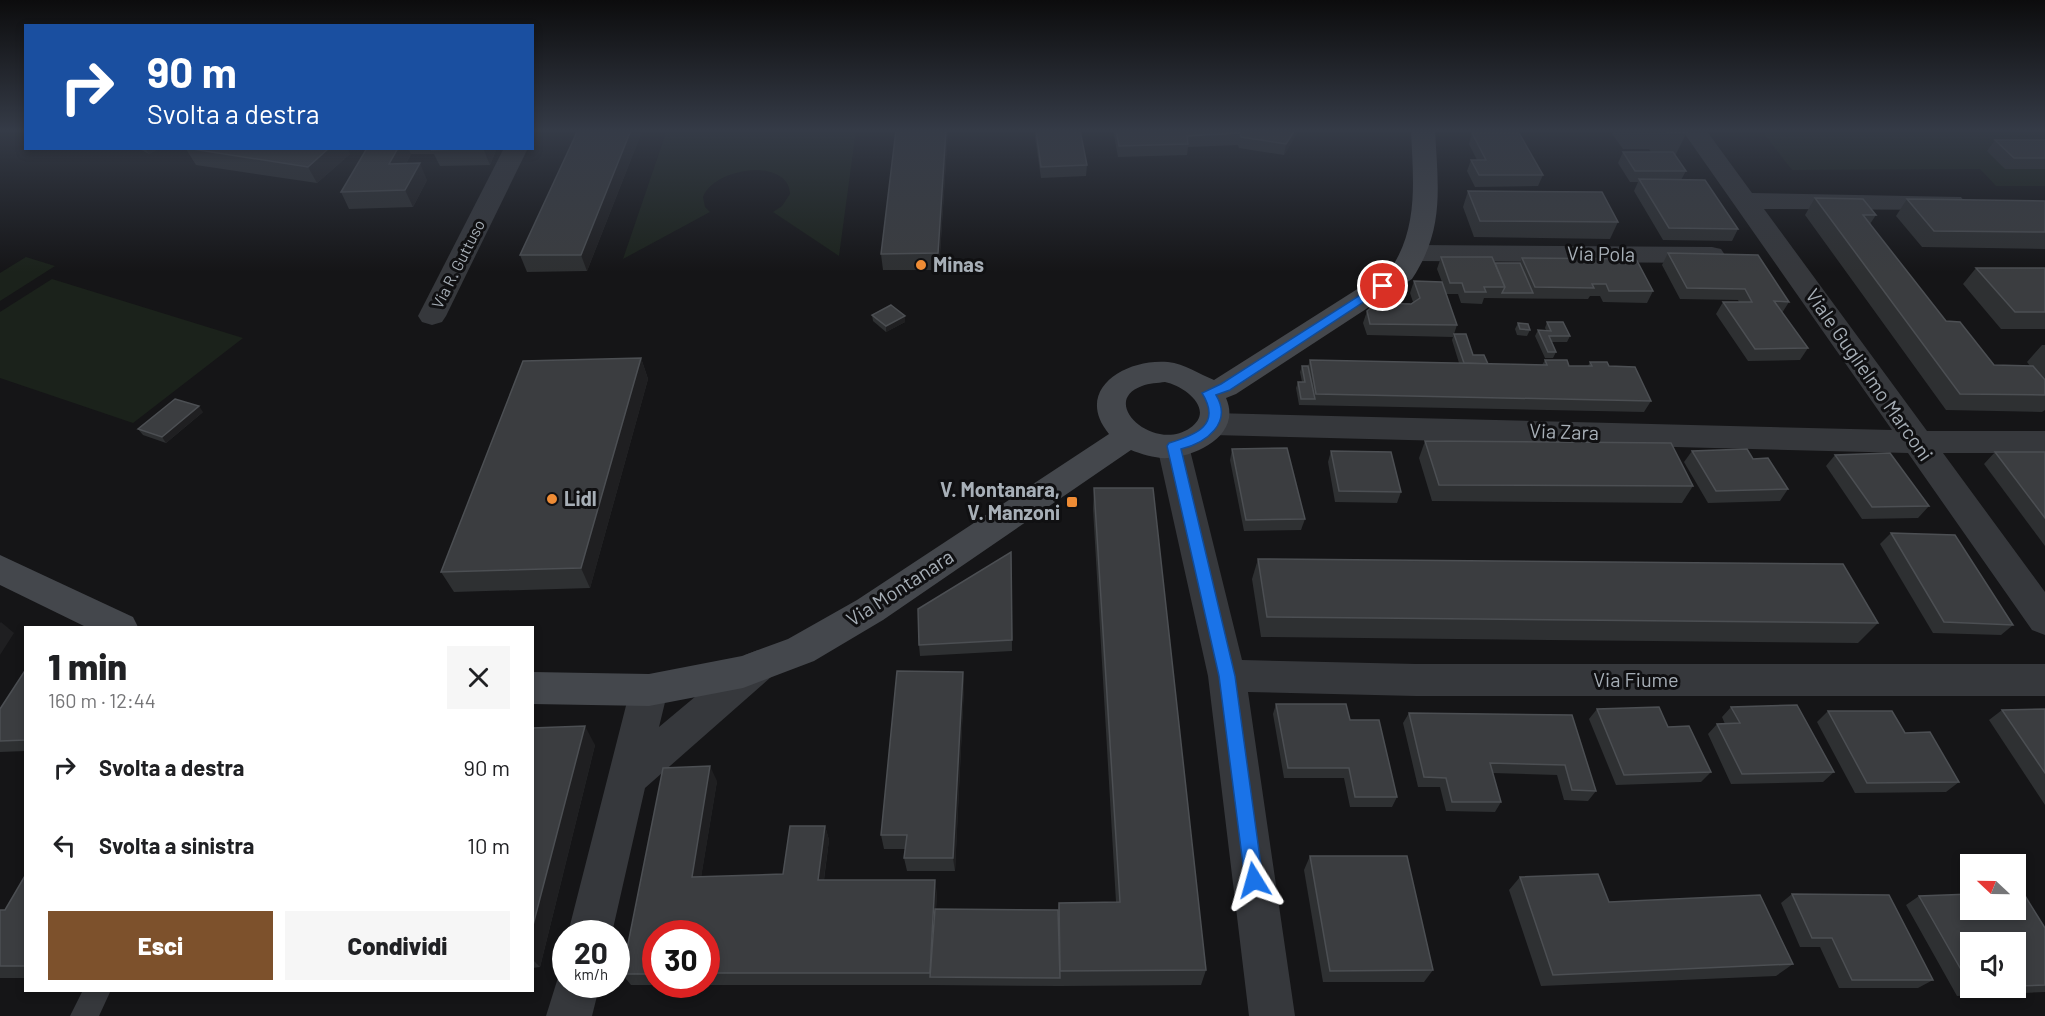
<!DOCTYPE html>
<html lang="it">
<head>
<meta charset="utf-8">
<style>
  body { margin:0; font-family:Barlow,sans-serif; background:#f6f6f6; color:#202124; height:100vh; display:flex; flex-direction:column; font-size:22px; white-space:nowrap }
  * { box-sizing:border-box; margin:0 }
  p { font-size:20px; color:#757577 }
  .icon { flex:none; width:33px; height:33px; fill:none; stroke:currentColor; stroke-width:2; stroke-linecap:round; stroke-linejoin:round }
  .map { position:relative; flex:1; overflow:hidden }
  .side { position:absolute; left:24px; top:626px; width:510px; height:366px; display:flex; flex-direction:column; background:#fff; border-radius:0px; box-shadow:0 3px 9px #0003 }
  .side>* { flex:none }
  .guide { position:absolute; left:24px; top:24px; width:510px; height:126px; border-radius:0px; box-shadow:0 3px 9px #0003; background:#1a4fa0; color:#fff; overflow:hidden }
  .needle { width:39px; rotate:292deg }
  .controls { position:absolute; left:1960px; top:854px; display:grid; gap:12px }
  .controls a { display:grid; place-items:center; width:66px; height:66px; border-radius:0px; background:#fff; box-shadow:0 3px 9px #0003; font-size:30px }
  .speed { position:absolute; left:552px; top:920px; display:flex; gap:12px; font-size:30px; font-weight:700; text-align:center }
  .speed>* { display:grid; place-content:center; width:78px; height:78px; border-radius:50%; background:#fff; box-shadow:0 3px 9px #0003; line-height:1 }
  .speed small { font-size:15px; font-weight:400 }
  .speed .limit { border:9px solid #d22; background:#fff; color:#111 }
  .pin { position:absolute; display:grid; place-items:center; width:51px; height:51px; color:#fff; margin:-26px; border:3px solid #fff; border-radius:50%; box-shadow:0 2px 6px #0007 }
  .me { position:absolute; width:66px; margin:-33px; rotate:352deg; stroke-linejoin:round; filter:drop-shadow(0 0 4px #0008) }
  .turn { display:flex; align-items:center; gap:21px; height:126px; padding:0 24px; font-size:27px }
  .turn .icon { width:78px; height:78px; stroke-width:2.5 }
  .turn b { display:block; font-size:42px; line-height:51px }
  .round { display:grid; place-items:center; flex:none; width:63px; height:63px; border-radius:0px; background:#f6f6f6 }
  .head { display:flex; align-items:center; justify-content:space-between; height:102px; padding:0 24px }
  h1 { font-size:36px; font-weight:800; line-height:45px }
  .cta { display:flex; gap:12px; margin-top:auto; padding:12px 24px }
  .cta a { flex:1; height:69px; border-radius:0px; background:#7d512c; color:#fff; font-size:24px; font-weight:800; line-height:69px; text-align:center }
  .cta a+a { background:#f6f6f6; color:#202124 }
  ul { padding:0; list-style:none }
  li { display:flex; align-items:center; gap:18px; height:78px; padding:0 24px }
  li div { flex:1 }
  li b { display:block; font-size:22px }
  li em { font-style:normal }
  .map>svg:first-child { display:block }
  .green { fill:#1b221b }
  .lines { fill:none; stroke-linecap:round; stroke-linejoin:round }
  .lane { fill:#36383c; fill-rule:evenodd }
  .street { fill:#36383c; fill-rule:evenodd }
  .secondary { fill:#44474c; fill-rule:evenodd }
  .wall { fill:#2e3032; fill-rule:evenodd }
  .shaded-wall { fill:#1f1f21 }
  .building { fill:#3b3d40; stroke:#4c4f53; stroke-width:1.5 }
  .route { fill:#1a73e8; stroke:#114b97; stroke-width:1.5 }
  .poi-dot { fill:#ef8c35; stroke:#101012; stroke-width:2 }
  .labels { text-anchor:middle; stroke-width:6; stroke-linejoin:round; paint-order:stroke }
  .far-street-label { font-size:16px; fill:#a7afb7; stroke:#101012 }
  .street-label { font-size:20px; fill:#a7afb7; stroke:#101012 }
  .poi-label { font-size:20px; font-weight:bold; fill:#a7afb7; stroke:#101012; text-anchor:start }
</style>
</head>
<body>
<div class="map">
<svg width="2045" height="1016" viewBox="0 0 2045 1016">
  <rect width="100%" height="100%" fill="#151517"/>
  <g class="green">
    <path d="M 667,130 L 856,130 L 839,256 L 773,212 L 782,206 L 790,194 C 789,157 714,167 703,197 L 705,207 L 710,212 L 623,259 Z"/>
    <polygon points="1761,130 2045,130 2045,186 1996,186 1980,169 1792,170"/>
    <polygon points="26,257 55,266 0,301 0,273"/>
    <polygon points="52,279 243,338 133,423 0,378 0,312"/>
  </g>
  <g class="lines">
    <polygon class="lane" points="83,990 111,990 99,1016 70,1016"/>
    <g class="street">
      <polygon points="1682,130 1706,130 1752,193 1961,197 1965,202 1961,207 1952,210 1764,209 1927,431 2045,431 2045,453 1943,453 2045,592 2045,635 2032,630 1908,453 1213,435 1202,432 1198,424 1202,416 1213,413 1892,430"/>
      <polygon points="504,148 528,148 446,316 442,322 432,325 422,322 418,316"/>
      <polygon points="1417,245 1712,247 1721,249 1725,255 1721,261 1712,263 1417,261 1408,259 1404,253 1408,247"/>
      <polygon points="1173,435 1184,438 1189,446 1242,660 1416,664 2045,664 2045,696 1416,696 1248,692 1295,1016 1249,1016 1208,676 1157,446 1162,438"/>
      <polygon points="758,650 771,655 777,666 771,677 645,788 612,933 568,933 630,690 636,679 649,674 662,679 668,690 659,727 745,655"/>
      <polygon points="566,966 566,984 600,984 592,1016 546,1016 561,968"/>
    </g>
    <g class="secondary">
      <path d="M 1411,130 L 1435,130 C 1438,187 1445,229 1412,279 L 1236,394 L 1226,398 C 1242,434 1198,456 1168,458 C 1157,459 1141,454 1131,450 L 883,620 L 814,661 L 743,688 L 649,706 L 532,704 L 532,672 L 649,674 L 742,656 L 788,639 L 857,600 L 1109,434 C 1073,390 1125,358 1168,362 C 1185,364 1199,374 1214,380 L 1392,267 C 1419,225 1413,178 1411,130 ZM 1165,382 C 1185,386 1216,410 1190,428 C 1154,453 1098,402 1142,386 C 1149,383 1158,383 1165,382 Z"/>
      <polygon points="0,555 133,617 138,627 86,627 0,585"/>
    </g>
  </g>
  <g class="wall">
    <polygon points="896,130 948,130 939,270 883,270 881,254"/>
    <polygon points="1036,130 1080,130 1087,165 1086,176 1041,178 1035,137"/>
    <polygon points="1113,130 1299,130 1284,155 1239,148 1238,145 1188,147 1187,155 1118,157"/>
    <polygon points="1614,130 1686,130 1687,132 1675,156 1686,171 1681,180 1738,229 1732,241 1663,240 1634,191 1638,182 1630,182 1618,163 1623,152 1651,152 1649,149 1623,149 1612,134"/>
    <polygon points="1472,133 1543,175 1538,186 1475,187 1467,171 1471,160 1477,160 1469,144"/>
    <polygon points="641,134 587,271 527,272 520,255"/>
    <polygon points="1995,140 2045,140 2045,169 2005,169 1987,151"/>
    <polygon points="138,148 160,148 149,154"/>
    <polygon points="367,148 497,148 490,165 440,166 434,154 411,154 406,164 427,180 413,207 349,209 341,192"/>
    <polygon points="186,149 350,154 317,183 196,165"/>
    <polygon points="1468,191 1618,222 1610,239 1474,237 1463,207"/>
    <polygon points="1815,198 1876,215 1870,224 1946,321 1994,365 2030,366 2027,362 2042,345 2045,345 2045,410 2042,412 1946,410 1805,215"/>
    <polygon points="1907,199 2045,201 2045,249 1922,247 1896,216"/>
    <polygon points="1668,253 1789,302 1782,313 1808,348 1800,360 1748,361 1716,314 1723,302 1739,302 1738,300 1680,299 1662,265"/>
    <polygon points="1441,257 1495,263 1520,263 1522,258 1653,291 1647,303 1603,302 1600,296 1590,296 1588,299 1484,298 1482,304 1461,303 1458,294 1446,294 1457,325 1453,337 1367,335 1363,323 1367,311 1411,304 1413,302 1410,293 1414,281 1442,282 1437,269"/>
    <polygon points="1976,268 2045,268 2045,329 2001,329 1963,284"/>
    <polygon points="872,315 905,322 886,332 873,321"/>
    <polygon points="1547,322 1570,336 1567,342 1551,342 1556,352 1553,358 1545,358 1535,336 1538,330 1546,330 1545,328"/>
    <polygon points="1518,323 1530,330 1527,336 1517,335 1515,329"/>
    <polygon points="1454,334 1473,355 1488,364 1542,365 1545,360 1569,366 1588,366 1590,362 1609,366 1651,401 1644,412 1299,405 1296,388 1298,382 1302,382 1300,372 1302,366 1308,366 1310,360 1459,363 1452,340"/>
    <polygon points="641,358 648,379 590,588 454,592 441,572"/>
    <polygon points="203,412 166,443 143,435 138,429"/>
    <polygon points="1425,441 1693,486 1682,503 1432,501 1419,458"/>
    <polygon points="1232,449 1305,519 1301,530 1244,531 1230,460"/>
    <polygon points="1331,451 1401,492 1397,503 1335,502 1328,462"/>
    <polygon points="1692,451 1753,459 1788,489 1780,501 1708,503 1684,462"/>
    <polygon points="1995,452 2045,452 2045,546 1984,464"/>
    <polygon points="1835,455 1929,506 1918,518 1862,519 1826,466"/>
    <path d="M 1094,488 L 1206,970 L 1201,985 L 1059,986 L 932,985 L 631,985 L 622,974 L 717,781 L 701,877 L 783,874 L 825,826 L 829,840 L 824,880 L 937,893 L 936,909 L 1058,910 L 1059,903 L 1116,902 L 1093,509 ZM 656,933 L 706,933 L 706,984 L 656,984 Z"/>
    <polygon points="1891,533 2013,625 2001,635 1933,633 1880,544"/>
    <polygon points="1011,552 1012,651 920,656 919,645"/>
    <polygon points="1258,559 1878,623 1858,643 1261,637 1252,579"/>
    <polygon points="26,669 26,751 0,752 0,709"/>
    <polygon points="963,672 964,687 955,871 907,871 904,858 905,849 884,849 881,835"/>
    <polygon points="1276,704 1350,720 1397,797 1392,807 1350,807 1344,778 1284,778 1273,714"/>
    <polygon points="1731,707 1834,772 1823,782 1731,784 1708,734 1717,724 1725,724 1722,717"/>
    <polygon points="1597,709 1668,727 1711,772 1701,782 1616,785 1589,719"/>
    <polygon points="2045,709 2045,805 1989,720 2002,710"/>
    <polygon points="1828,711 1905,733 1959,782 1946,792 1855,793 1817,722"/>
    <polygon points="1409,713 1572,715 1596,791 1588,801 1564,800 1557,775 1493,773 1501,802 1495,812 1446,811 1440,787 1418,787 1403,723"/>
    <polygon points="532,728 595,745 540,967 532,968"/>
    <polygon points="1310,856 1433,970 1424,982 1323,982 1304,870"/>
    <polygon points="26,874 26,978 0,978 0,910 5,910"/>
    <polygon points="1520,877 1609,902 1793,964 1776,976 1541,986 1509,890"/>
    <polygon points="1792,894 1933,980 1918,988 1839,988 1820,947 1800,947 1781,903"/>
    <path d="M 1919,896 L 2045,928 L 2045,992 L 1957,996 L 1906,905 ZM 2016,942 L 2016,987 L 1971,987 Z"/>
  </g>
  <g class="shaded-wall">
    <polygon points="631,130 640,130 641,134 587,271 581,255"/>
    <polygon points="946,130 948,130 948,131 939,270 938,253"/>
    <polygon points="1295,130 1299,130 1284,155 1286,144"/>
    <polygon points="145,148 160,148 149,154"/>
    <polygon points="329,148 348,148 350,154 317,183 308,167"/>
    <polygon points="398,148 408,148 411,154 396,181 389,164"/>
    <polygon points="483,148 497,148 490,165"/>
    <polygon points="420,163 427,180 413,207 405,190"/>
    <polygon points="905,316 905,322 886,332 886,326"/>
    <polygon points="641,358 648,379 590,588 581,568"/>
    <polygon points="199,406 203,412 166,443 162,437"/>
    <polygon points="1,622 14,633 0,655 0,623"/>
    <polygon points="963,672 964,687 955,871 953,858"/>
    <polygon points="585,726 595,745 540,967 532,959 532,929"/>
    <polygon points="710,766 717,781 699,890 692,877"/>
    <polygon points="825,826 829,840 822,893 818,880"/>
    <polygon points="935,880 937,893 932,977 930,977 930,973"/>
  </g>
  <g class="building">
    <polygon points="578,130 631,130 581,255 520,255"/>
    <polygon points="896,130 946,130 938,253 881,254"/>
    <polygon points="1036,130 1080,130 1087,165 1041,167"/>
    <polygon points="1116,130 1295,130 1286,144 1241,137 1240,133 1187,136 1188,144 1119,146"/>
    <polygon points="1667,130 1686,130 1687,132 1668,132"/>
    <polygon points="1472,133 1519,133 1543,175 1479,175 1471,160 1486,160"/>
    <polygon points="1995,140 2045,140 2045,158 2014,158"/>
    <polygon points="186,148 329,148 308,167"/>
    <polygon points="367,148 398,148 389,164 420,163 405,190 341,192"/>
    <polygon points="433,148 479,148 432,150"/>
    <polygon points="1623,152 1673,152 1686,171 1635,171"/>
    <polygon points="1639,179 1705,180 1738,229 1669,228"/>
    <polygon points="1468,191 1602,192 1618,222 1480,221"/>
    <polygon points="1815,198 1863,199 1876,215 1863,215 1946,321 1960,322 1994,365 2033,366 2045,380 2045,395 1960,394"/>
    <polygon points="1907,199 2045,201 2045,232 1934,231"/>
    <polygon points="1668,253 1758,255 1789,302 1774,301 1808,348 1755,349 1723,302 1752,302 1745,289 1687,288"/>
    <polygon points="1441,257 1492,257 1505,287 1484,287 1486,292 1465,292 1462,283 1450,283"/>
    <polygon points="1522,258 1636,259 1653,291 1609,291 1606,284 1592,284 1594,288 1535,287"/>
    <polygon points="1495,263 1520,263 1533,293 1502,293 1505,287"/>
    <polygon points="1976,268 2045,268 2045,312 2015,312"/>
    <polygon points="1414,281 1442,282 1457,325 1370,324 1367,311 1376,303 1411,304 1420,298"/>
    <polygon points="891,305 905,316 886,326 872,315"/>
    <polygon points="1547,322 1563,322 1570,336 1549,336 1556,352 1548,352 1538,330 1551,331"/>
    <polygon points="1518,323 1528,324 1530,330 1520,329"/>
    <polygon points="1454,334 1466,334 1473,355 1484,355 1488,364 1464,363"/>
    <polygon points="641,358 581,568 441,572 523,361"/>
    <polygon points="1310,360 1547,365 1545,360 1567,360 1569,366 1592,366 1590,362 1607,362 1609,366 1635,367 1651,401 1316,394"/>
    <polygon points="1302,366 1308,366 1315,399 1301,399 1298,382 1305,382"/>
    <polygon points="175,399 199,406 162,437 138,429"/>
    <polygon points="1425,441 1671,443 1693,486 1439,485"/>
    <polygon points="1287,448 1305,519 1246,520 1232,449"/>
    <polygon points="1747,449 1753,459 1768,458 1788,489 1716,491 1692,451"/>
    <polygon points="1331,451 1391,452 1401,492 1339,491"/>
    <polygon points="1995,452 2045,452 2045,518"/>
    <polygon points="1890,453 1929,506 1872,507 1835,455"/>
    <polygon points="1094,488 1153,488 1206,970 1060,971 1059,903 1120,902"/>
    <polygon points="1891,533 1955,535 2013,625 1944,622"/>
    <polygon points="1011,552 1012,640 919,645 918,609"/>
    <polygon points="1258,559 1843,564 1878,623 1267,617"/>
    <polygon points="26,669 26,740 0,741 0,709"/>
    <polygon points="897,671 963,672 953,858 904,858 907,835 881,835"/>
    <polygon points="1276,704 1346,704 1350,720 1379,720 1397,797 1355,797 1349,768 1288,768"/>
    <polygon points="1797,705 1834,772 1742,774 1717,724 1740,723 1731,707"/>
    <polygon points="1659,707 1668,727 1689,726 1711,772 1624,775 1597,709"/>
    <polygon points="2045,709 2045,773 2002,710"/>
    <polygon points="1828,711 1892,711 1905,733 1930,732 1959,782 1867,783"/>
    <polygon points="1409,713 1572,715 1596,791 1572,790 1565,765 1490,763 1501,802 1452,802 1446,778 1424,777"/>
    <polygon points="585,726 532,929 532,728"/>
    <polygon points="710,766 692,877 783,874 790,826 825,826 818,880 935,880 930,973 706,973 706,933 656,933 656,974 622,974 663,768"/>
    <polygon points="1310,856 1407,856 1433,970 1330,971"/>
    <polygon points="26,874 26,966 0,966 0,910 5,910"/>
    <polygon points="1598,874 1609,902 1760,895 1793,964 1553,975 1520,877"/>
    <polygon points="2022,891 2045,928 2045,985 2016,986 2016,942 1971,942 1971,987 1919,896 1971,894 1971,909 2016,909 2016,892"/>
    <polygon points="1792,894 1889,895 1933,980 1852,980 1832,938 1812,938"/>
    <polygon points="935,909 1058,910 1060,978 930,977"/>
  </g>
  <linearGradient id="sky" x2="0" y2="1"><stop stop-color="#0c0c0d"/><stop offset="0.48" stop-color="#353b47"/><stop offset="1" stop-color="#353b47" stop-opacity="0"/></linearGradient>
  <rect width="2045" height="272" fill="url(#sky)"/>
  <path class="route" d="M 1379,283 L 1388,286 L 1230,390 L 1216,395 C 1233,423 1206,443 1181,449 L 1235,676 L 1263,880 L 1260,886 L 1254,889 L 1248,886 L 1245,880 L 1219,676 L 1167,446 L 1169,443 C 1196,435 1222,425 1202,393 L 1221,384 Z"/>
  <g class="poi-dot">
    <circle cx="921" cy="265" r="6"/>
    <circle cx="552" cy="499" r="6"/>
    <rect x="1066" y="496" width="12" height="12" rx="3"/>
  </g>
  <g class="labels">
    <g class="far-street-label">
      <text transform="translate(458 264) rotate(-63)" y="6">Via R. Guttuso</text>
    </g>
    <g class="street-label">
      <text transform="translate(1601 254) rotate(1)" y="7">Via Pola</text>
      <text transform="translate(1869 375) rotate(55)" y="7">Viale Guglielmo Marconi</text>
      <text transform="translate(1564 432) rotate(2)" y="7">Via Zara</text>
      <text transform="translate(900 588) rotate(-33)" y="7">Via Montanara</text>
      <text x="1636" y="687">Via Fiume</text>
    </g>
    <g class="poi-label">
      <text x="933" y="272">Minas</text>
      <text x="1060" y="497" text-anchor="end">V. Montanara,<tspan x="1060" dy="23">V. Manzoni</tspan></text>
      <text x="564" y="506">Lidl</text>
    </g>
  </g>
</svg>
<div class="controls">
<a><svg class="needle" viewBox="-14 -14 28 28"><path d="M0-13l5 13h-10z" fill="#e53935"/><path d="M0 13l5-13h-10z" fill="#757577"/></svg></a>
<a><svg class="icon" aria-label="sound" viewBox="0 0 24 24"><path d="M4 9h4l5-4v14l-5-4H4zM17 9q2 3 0 6"/></svg></a>
</div>
<div class="speed"><div>20<small>km/h</small></div><div class="limit">30</div></div>
<div class="pin" style="left:1383px;top:286px;background:#d93025"><svg class="icon" aria-label="arrive" viewBox="0 0 24 24"><path d="M6 21V4h12l-3 4 3 4H6"/></svg></div>
<svg class="me" style="left:1254px;top:880px" viewBox="-20 -20 40 40"><path d="M0-17L14 15 0 8-14 15z" fill="#1a73e8" stroke="#fff" stroke-width="4"/></svg>
<div class="guide">
<div class="turn"><svg class="icon" aria-label="right" viewBox="0 0 24 24"><path d="M7 20v-9h11M14 6l5 5-5 5"/></svg><div><b>90 m</b>Svolta a destra</div></div>
</div>
<section class="side">
<div class="head"><div><h1>1 min</h1><p>160 m · 12:44</p></div><a class="round"><svg class="icon" aria-label="close" viewBox="0 0 24 24"><path d="M6 6l12 12M18 6L6 18"/></svg></a></div>
<ul>
<li><svg class="icon" aria-label="right" viewBox="0 0 24 24"><path d="M7 20v-9h11M14 6l5 5-5 5"/></svg><div><b>Svolta a destra</b></div><em>90 m</em></li>
<li><svg class="icon" aria-label="left" viewBox="0 0 24 24"><path d="M17 20v-9H6M10 6l-5 5 5 5"/></svg><div><b>Svolta a sinistra</b></div><em>10 m</em></li>
</ul>
<div class="cta"><a>Esci</a><a>Condividi</a></div>
</section>
</div>
</body>
</html>
